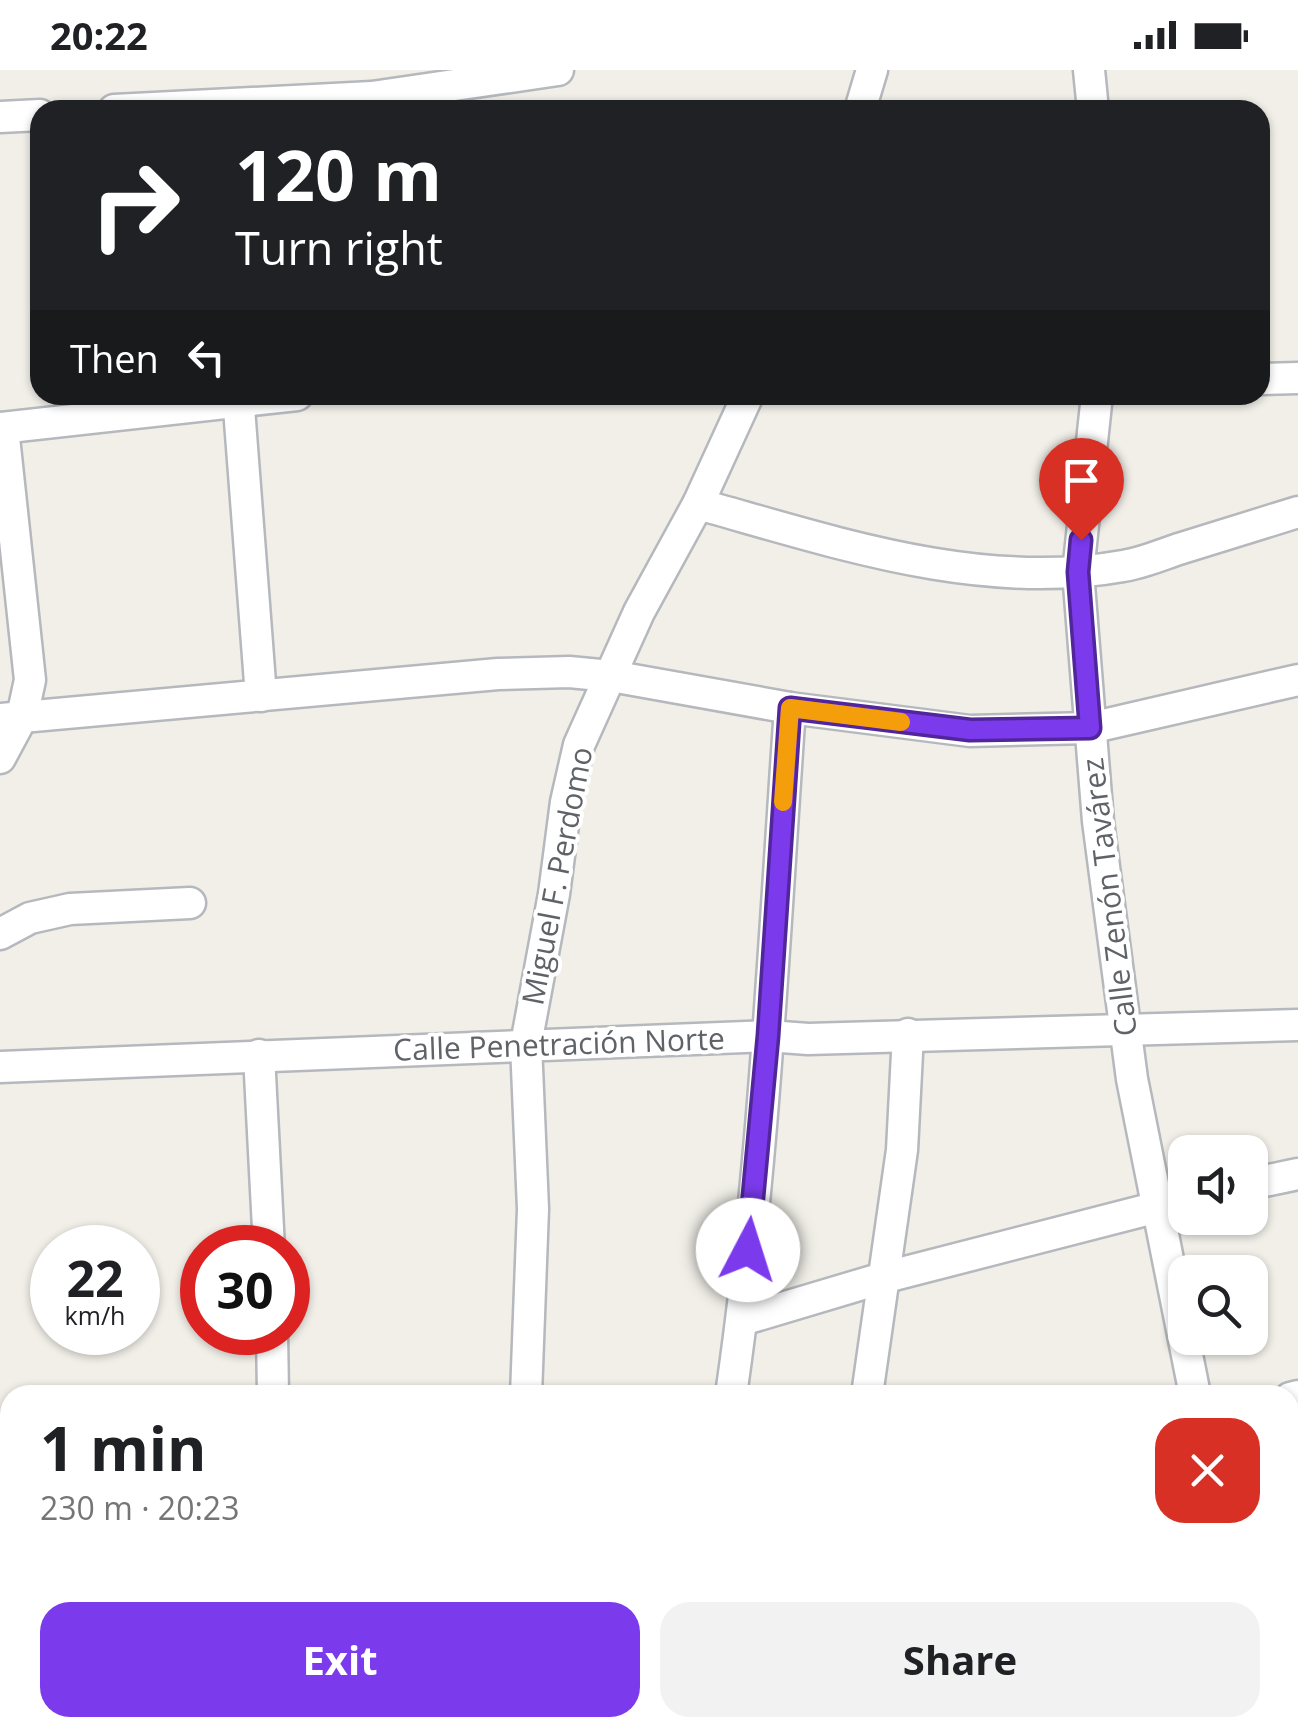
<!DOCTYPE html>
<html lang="en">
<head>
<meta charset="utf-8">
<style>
  body { margin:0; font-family:"Open Sans",sans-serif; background:#f2f2f2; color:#202124; height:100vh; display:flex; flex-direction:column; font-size:38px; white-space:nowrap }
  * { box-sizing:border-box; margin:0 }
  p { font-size:32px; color:#757577 }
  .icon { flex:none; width:55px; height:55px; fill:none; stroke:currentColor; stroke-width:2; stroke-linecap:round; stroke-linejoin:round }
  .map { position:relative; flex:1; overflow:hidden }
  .side { position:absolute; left:0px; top:1315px; width:1300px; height:352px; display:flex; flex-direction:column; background:#fff; border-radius:30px 30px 0 0; box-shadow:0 2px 8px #0004 }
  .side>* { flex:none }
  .top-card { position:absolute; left:30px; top:30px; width:1240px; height:305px; border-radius:30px; box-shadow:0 2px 8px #0004; background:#202124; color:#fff; overflow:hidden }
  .tools { position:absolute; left:1168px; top:1065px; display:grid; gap:20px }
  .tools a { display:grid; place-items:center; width:100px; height:100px; border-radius:20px; background:#fff; box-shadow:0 2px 8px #0004; font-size:50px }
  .speed { position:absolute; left:30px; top:1155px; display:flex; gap:20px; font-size:50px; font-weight:700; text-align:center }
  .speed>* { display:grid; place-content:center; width:130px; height:130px; border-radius:50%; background:#fff; box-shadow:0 2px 8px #0004; line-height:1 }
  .speed small { font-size:25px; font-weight:400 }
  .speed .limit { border:15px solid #d22; background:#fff; color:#111 }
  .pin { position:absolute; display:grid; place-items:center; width:85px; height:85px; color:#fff; margin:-102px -42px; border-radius:50% 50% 50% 0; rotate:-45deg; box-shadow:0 0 10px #0007 }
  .pin .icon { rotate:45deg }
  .me { position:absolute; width:110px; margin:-55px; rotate:5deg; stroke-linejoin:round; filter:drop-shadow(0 0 8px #0008) }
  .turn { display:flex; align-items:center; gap:35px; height:210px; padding:0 40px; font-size:45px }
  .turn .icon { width:130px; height:130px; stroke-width:2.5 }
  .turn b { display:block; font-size:70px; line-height:85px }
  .then { display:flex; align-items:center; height:95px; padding:0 40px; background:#0003; gap:20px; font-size:38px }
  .round { display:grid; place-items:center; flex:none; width:105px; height:105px; border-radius:30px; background:#f2f2f2 }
  .summary { display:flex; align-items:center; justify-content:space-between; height:170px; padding:0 40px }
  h1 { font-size:60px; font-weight:700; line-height:75px }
  .cta { display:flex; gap:20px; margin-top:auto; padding:20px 40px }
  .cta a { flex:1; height:115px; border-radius:30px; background:#7c3aed; color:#fff; font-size:40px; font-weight:700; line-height:115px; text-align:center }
  .cta a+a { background:#f2f2f2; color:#202124 }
  .status { display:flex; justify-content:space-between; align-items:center; height:70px; padding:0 50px; background:#fff; direction:ltr }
  .status svg { height:28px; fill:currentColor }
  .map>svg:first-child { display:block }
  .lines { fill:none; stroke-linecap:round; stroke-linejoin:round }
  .street-casing { stroke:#b5b8bc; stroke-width:35 }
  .street { stroke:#fff; stroke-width:30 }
  .route-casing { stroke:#51269a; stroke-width:25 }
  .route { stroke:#7c3aed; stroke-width:18 }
  .slow { stroke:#f59e0b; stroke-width:18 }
  .labels { text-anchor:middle; stroke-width:8; stroke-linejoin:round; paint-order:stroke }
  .street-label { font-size:30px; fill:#5f6368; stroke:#fff }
</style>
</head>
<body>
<div class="status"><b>20:22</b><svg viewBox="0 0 49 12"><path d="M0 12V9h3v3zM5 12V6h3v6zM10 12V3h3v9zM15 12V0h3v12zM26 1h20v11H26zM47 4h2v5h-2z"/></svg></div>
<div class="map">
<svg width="1298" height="1666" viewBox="0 0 1298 1666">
  <rect width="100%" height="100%" fill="#f1efe8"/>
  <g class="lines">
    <defs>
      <g id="street">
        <polyline points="1089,0 1093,40"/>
        <polyline points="114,40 372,27 558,0"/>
        <polyline points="860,40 872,0"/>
        <polyline points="0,47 40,45"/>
        <polyline points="1260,309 1298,308"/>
        <polyline points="238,325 261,626"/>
        <polyline points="1097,325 1078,502 1098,751 1132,1009 1195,1325"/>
        <polyline points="0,358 297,325"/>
        <path d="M 698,434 C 835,472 979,522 1123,496 C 1143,493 1163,484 1182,478 C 1220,466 1259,454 1298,442"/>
        <polyline points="0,649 498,604 569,602 611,606 790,638 970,661 1090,658 1298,610"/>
        <polyline points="0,688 22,647 30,610 3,358"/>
        <polyline points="0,864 30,848 70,839 190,833"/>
        <polyline points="259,985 269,1178"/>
        <polyline points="0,997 768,966 808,969 1298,955"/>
        <polyline points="1250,1114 1298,1104"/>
        <polyline points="742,1250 886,1207 1185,1130"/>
        <polyline points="272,1262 273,1325"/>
        <polyline points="526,1325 533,1139 526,974 554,824 566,732 579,675 639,542 698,434 748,325"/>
        <path d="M 731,1325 C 764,1098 774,867 790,638"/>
        <polyline points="867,1325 902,1080 908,964"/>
        <polyline points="1290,1328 1298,1326"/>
        <polyline points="1290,1552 1298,1550"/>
        <polyline points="1262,1658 1264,1666"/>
        <polyline points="264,1666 265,1658"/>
        <polyline points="507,1666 507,1658"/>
        <polyline points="691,1666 692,1658"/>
        <polyline points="816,1666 817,1658"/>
        <polyline points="888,1666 915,1658"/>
      </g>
    </defs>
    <use href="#street" class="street-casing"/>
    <use href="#street" class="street"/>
  </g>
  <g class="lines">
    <defs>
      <polyline id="route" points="748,1180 768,966 790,638 970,660 1090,658 1078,502 1081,470"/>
    </defs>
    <use href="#route" class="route-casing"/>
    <use href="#route" class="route"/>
    <polyline class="slow" points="783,732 790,638 901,652"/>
  </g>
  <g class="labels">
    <g class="street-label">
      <text transform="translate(558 806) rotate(-79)" y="10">Miguel F. Perdomo</text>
      <text transform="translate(1110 827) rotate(-97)" y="10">Calle Zenón Tavárez</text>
      <text transform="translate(559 975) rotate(-2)" y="10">Calle Penetración Norte</text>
    </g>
  </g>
</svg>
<div class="tools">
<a><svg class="icon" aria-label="sound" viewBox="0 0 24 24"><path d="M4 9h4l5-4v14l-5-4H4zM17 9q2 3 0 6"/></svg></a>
<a><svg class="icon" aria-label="search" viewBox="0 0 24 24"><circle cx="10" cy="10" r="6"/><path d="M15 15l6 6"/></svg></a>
</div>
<div class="speed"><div>22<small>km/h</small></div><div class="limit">30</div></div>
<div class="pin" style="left:1081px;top:470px;background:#d93025"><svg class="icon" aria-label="arrive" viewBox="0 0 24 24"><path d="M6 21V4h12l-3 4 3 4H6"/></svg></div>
<svg class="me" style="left:748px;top:1180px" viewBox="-20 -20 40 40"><circle r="19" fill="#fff"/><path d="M0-13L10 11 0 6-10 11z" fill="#7c3aed"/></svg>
<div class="top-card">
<div class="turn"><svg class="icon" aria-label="right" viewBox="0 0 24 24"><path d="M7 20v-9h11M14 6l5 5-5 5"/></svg><div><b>120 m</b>Turn right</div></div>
<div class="then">Then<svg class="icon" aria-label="left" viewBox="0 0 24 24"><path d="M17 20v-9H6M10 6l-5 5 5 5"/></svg></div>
</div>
<section class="side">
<div class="summary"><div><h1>1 min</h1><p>230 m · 20:23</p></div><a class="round" style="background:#d93025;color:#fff"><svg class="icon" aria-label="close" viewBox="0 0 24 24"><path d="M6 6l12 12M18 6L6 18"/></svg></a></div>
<div class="cta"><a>Exit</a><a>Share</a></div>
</section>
</div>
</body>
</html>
